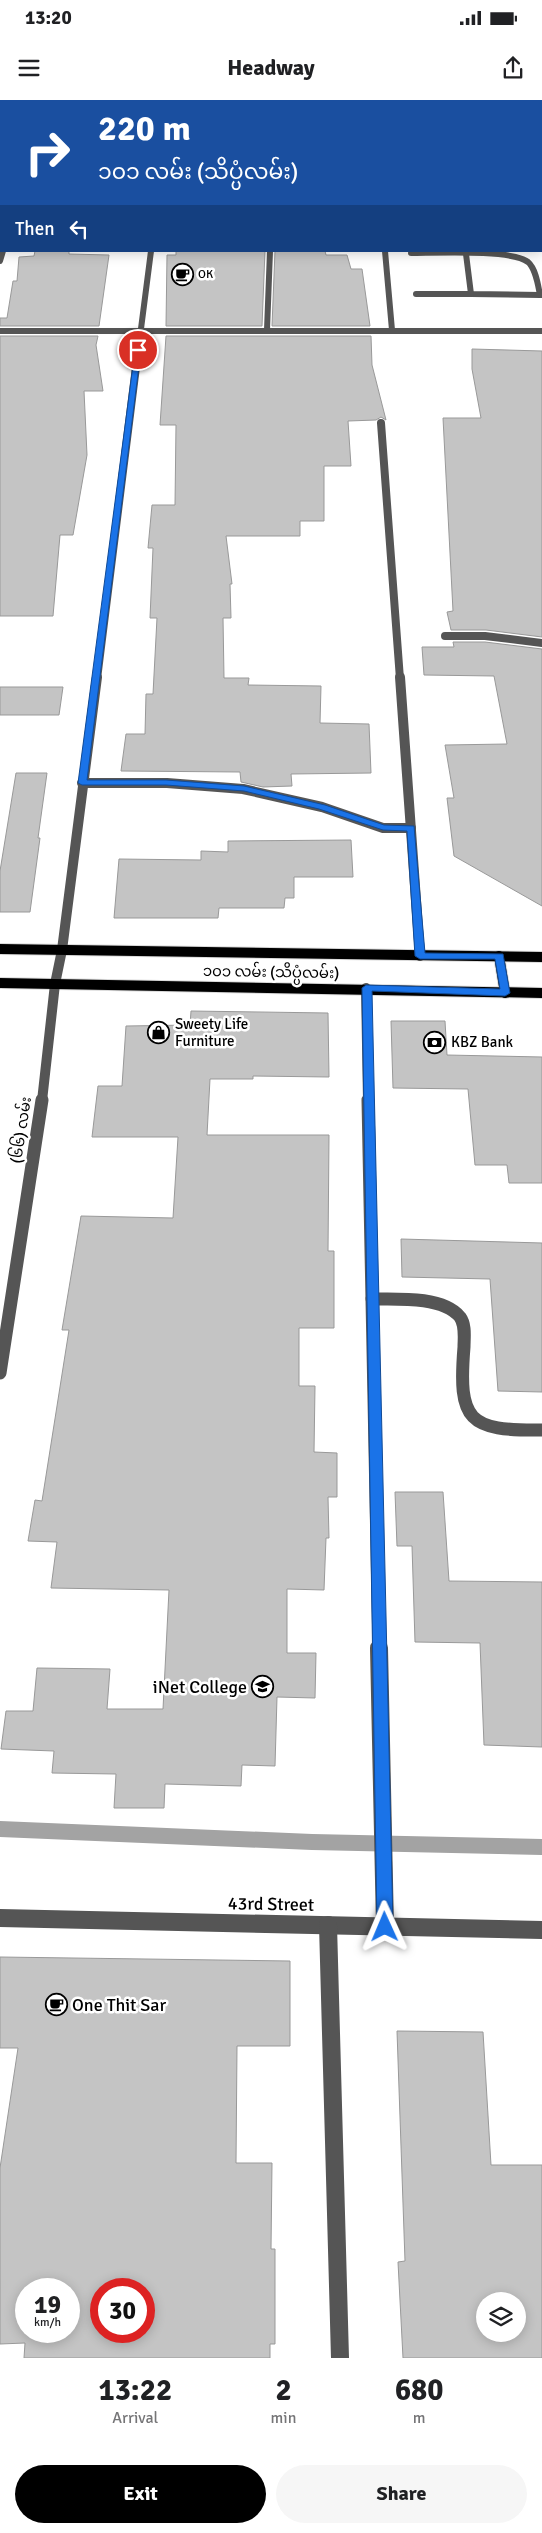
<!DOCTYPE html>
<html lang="en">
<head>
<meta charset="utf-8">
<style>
  body { margin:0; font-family:Signika,"Noto Sans Myanmar",sans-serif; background:#f6f6f6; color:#202124; height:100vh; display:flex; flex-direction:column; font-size:19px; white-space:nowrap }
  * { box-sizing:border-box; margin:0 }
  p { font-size:16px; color:#757577 }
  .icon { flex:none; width:28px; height:28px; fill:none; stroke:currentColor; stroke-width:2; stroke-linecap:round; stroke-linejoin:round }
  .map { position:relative; height:2258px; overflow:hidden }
  .sheet { display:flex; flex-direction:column; background:#fff; flex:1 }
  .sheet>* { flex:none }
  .top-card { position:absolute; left:0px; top:0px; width:542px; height:152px; box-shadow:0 2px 12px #0003; background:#1a4fa0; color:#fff; overflow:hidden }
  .fabs { position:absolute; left:476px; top:2192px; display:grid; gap:10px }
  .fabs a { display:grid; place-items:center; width:50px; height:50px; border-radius:50%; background:#fff; box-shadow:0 2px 12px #0003; font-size:25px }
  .speed { position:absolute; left:15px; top:2178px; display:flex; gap:10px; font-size:25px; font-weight:700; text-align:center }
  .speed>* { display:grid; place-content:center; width:65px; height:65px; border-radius:50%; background:#fff; box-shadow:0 2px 12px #0003; line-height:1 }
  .speed small { font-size:12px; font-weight:400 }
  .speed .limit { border:8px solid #d22; background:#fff; color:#111 }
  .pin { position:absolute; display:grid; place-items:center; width:42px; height:42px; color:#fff; margin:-21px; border:2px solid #fff; border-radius:50%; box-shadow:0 1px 5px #0007 }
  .me { position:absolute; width:55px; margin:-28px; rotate:359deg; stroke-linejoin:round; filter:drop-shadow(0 0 4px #0008) }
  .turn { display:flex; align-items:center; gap:18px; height:105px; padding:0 15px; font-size:22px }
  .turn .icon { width:65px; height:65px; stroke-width:2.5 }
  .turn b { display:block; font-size:35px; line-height:42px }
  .then { display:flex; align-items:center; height:48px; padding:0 15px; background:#0003; gap:10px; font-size:19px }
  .eta { display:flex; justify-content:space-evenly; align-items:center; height:85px; text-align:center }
  .eta b { font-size:30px; font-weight:800; line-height:35px }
  .action { display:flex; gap:10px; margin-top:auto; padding:10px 15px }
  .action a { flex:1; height:58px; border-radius:30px; background:#000; color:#fff; font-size:20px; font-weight:800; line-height:58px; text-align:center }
  .action a+a { background:#f6f6f6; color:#202124 }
  .status { display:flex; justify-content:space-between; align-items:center; height:35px; padding:0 25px; background:#fff; direction:ltr }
  .status svg { height:14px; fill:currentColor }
  header { display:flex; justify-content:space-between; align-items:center; height:65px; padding:0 15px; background:#fff; font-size:22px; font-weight:800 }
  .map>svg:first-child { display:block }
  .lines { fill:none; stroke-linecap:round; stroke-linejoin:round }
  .stream { stroke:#a3a3a3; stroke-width:16 }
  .building { fill:#c4c4c4; stroke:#999; fill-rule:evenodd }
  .major-casing { stroke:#dbdbdb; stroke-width:12 }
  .minor-far4 { stroke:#555; stroke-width:6 }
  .minor-far3 { stroke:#555; stroke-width:8 }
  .minor-far2 { stroke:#555; stroke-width:10 }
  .minor-far1 { stroke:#555; stroke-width:13 }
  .minor { stroke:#555; stroke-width:18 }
  .major { stroke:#000; stroke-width:10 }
  .route { fill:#1a73e8; stroke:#114b97 }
  .labels { text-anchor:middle; stroke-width:5; stroke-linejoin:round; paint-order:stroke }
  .far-poi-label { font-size:12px; fill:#000; stroke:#fff; text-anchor:start }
  .street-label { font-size:15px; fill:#000; stroke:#fff }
  .poi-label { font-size:15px; fill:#000; stroke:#fff; text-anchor:start }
  .near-poi-label { font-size:18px; fill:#000; stroke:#fff; text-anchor:end }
  .near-street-label { font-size:18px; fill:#000; stroke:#fff }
</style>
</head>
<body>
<div class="status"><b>13:20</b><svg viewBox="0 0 49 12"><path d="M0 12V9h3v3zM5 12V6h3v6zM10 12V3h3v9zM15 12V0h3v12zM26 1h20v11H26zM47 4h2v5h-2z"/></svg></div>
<header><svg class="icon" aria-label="menu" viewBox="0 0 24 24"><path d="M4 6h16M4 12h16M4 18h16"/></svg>Headway<svg class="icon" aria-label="share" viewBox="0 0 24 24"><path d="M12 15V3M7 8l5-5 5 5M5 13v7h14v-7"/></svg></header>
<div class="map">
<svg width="542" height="2258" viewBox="0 0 542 2258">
  <rect width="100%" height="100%" fill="#fff"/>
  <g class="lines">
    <polyline class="stream" points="0,1729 312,1742 542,1747"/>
  </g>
  <g class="building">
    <polygon points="35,151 69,151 69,154 109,155 99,226 0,226 0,218 7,218 13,181 17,181 19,157 34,156"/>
    <polygon points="176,151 265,151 262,226 166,226 167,155 176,155"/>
    <polygon points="275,151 325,151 326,155 347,155 351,169 362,169 370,226 272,226"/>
    <polygon points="0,236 98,236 96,245 103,291 84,291 87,355 73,435 60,435 53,516 0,516"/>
    <polygon points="166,236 371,236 372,265 386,320 381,317 376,320 348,321 351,366 324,366 324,421 300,421 300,436 226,436 232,484 230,484 231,518 223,518 224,578 249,578 248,585 321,586 320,623 369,624 371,673 291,674 292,686 263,687 241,682 240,672 121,671 126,634 145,634 146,594 153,594 157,518 150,518 153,448 148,448 152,405 175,405 176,325 160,325"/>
    <polygon points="472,249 542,251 542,537 486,530 451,530 447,512 453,511 443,318 481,318 472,269"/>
    <polygon points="453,542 485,542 542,549 542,806 454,756 447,698 454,698 445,645 507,644 494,576 424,575 422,547 454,547"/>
    <polygon points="0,587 63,587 59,615 0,615"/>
    <polygon points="16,673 47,673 38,738 40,738 30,812 0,812 0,771"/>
    <polygon points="351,740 353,777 294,777 294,798 285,798 284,808 219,808 218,818 114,818 119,759 201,760 201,751 228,752 228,741"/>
    <polygon points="191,911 328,913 329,977 253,976 253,979 210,979 207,1035 329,1035 328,1151 334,1151 334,1228 299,1228 299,1286 315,1286 314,1352 337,1353 337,1397 328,1397 329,1438 326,1438 324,1490 287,1489 287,1553 316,1553 315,1598 277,1597 275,1666 242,1665 241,1686 165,1684 164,1708 114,1708 116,1674 52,1673 54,1651 1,1649 6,1611 33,1611 37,1568 110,1569 107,1609 163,1609 169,1490 51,1488 57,1442 28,1441 35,1400 42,1401 69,1230 62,1230 81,1116 173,1118 178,1037 92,1037 98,986 122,986 126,926 190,925"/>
    <polygon points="391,921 445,921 447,955 542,957 542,1083 509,1083 507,1065 475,1065 468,989 393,988"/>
    <polygon points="401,1139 542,1143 542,1292 498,1291 490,1179 402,1177"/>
    <polygon points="395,1392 443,1392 449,1481 542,1482 542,1647 484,1645 480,1543 415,1542 412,1446 397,1446"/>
    <path d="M 0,1857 L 290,1861 L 290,1946 L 237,1946 L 236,2063 L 272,2063 L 271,2149 L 275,2149 L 275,2244 L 270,2244 L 270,2258 L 24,2258 L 25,2243 L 0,2244 L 0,2068 L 18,1948 L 0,1948 ZM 26,2189 L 69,2189 L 69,2231 L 26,2231 ZM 101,2189 L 144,2189 L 144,2231 L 101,2231 Z"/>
    <path d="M 397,1931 L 483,1932 L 491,2065 L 542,2065 L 542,2258 L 403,2258 L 398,2162 L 405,2161 ZM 485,2201 L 518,2201 L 518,2234 L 485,2234 Z"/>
  </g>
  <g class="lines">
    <defs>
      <g id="major">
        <polyline points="0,849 542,857"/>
        <polyline points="499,856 505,893"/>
        <polyline points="0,883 542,893"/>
      </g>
    </defs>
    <use href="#major" class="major-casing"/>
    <g class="minor-far4">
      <polyline points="385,151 392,230"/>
      <path d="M 411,153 C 435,153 511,149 528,162 C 536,169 538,185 540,195 L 542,195"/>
      <polyline points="466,154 471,194 540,195"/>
      <polyline points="0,161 3,151"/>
      <polyline points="416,194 471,194"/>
      <polyline points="267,230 270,151"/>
      <polyline points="0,231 542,231"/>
      <polyline points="138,252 151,151"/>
    </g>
    <g class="minor-far3">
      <polyline points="381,323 400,579"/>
      <polyline points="445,536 485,536 542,543"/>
      <polyline points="97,579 138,251"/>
    </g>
    <g class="minor-far2">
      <polyline points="400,577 420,856"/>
      <polyline points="82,683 167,683 243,689 322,707 383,728 411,728"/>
      <polyline points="366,888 368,1001"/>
      <polyline points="42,1001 55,884 62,850 97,577"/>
    </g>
    <g class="minor-far1">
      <polyline points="368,1000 379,1549"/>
      <path d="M 372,1199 C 396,1199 443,1196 460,1217 C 466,1225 464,1238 464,1247 C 458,1321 468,1331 542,1330"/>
      <polyline points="0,1273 42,1000"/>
    </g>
    <g class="minor">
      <polyline points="379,1548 385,1827"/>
      <polyline points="0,1818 542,1830"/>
      <polyline points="328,1825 340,2258"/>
    </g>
    <use href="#major" class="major"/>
  </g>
  <polygon class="route" points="138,249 141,250 87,680 166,680 244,686 325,705 384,725 414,726 425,853 503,854 510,893 505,896 372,891 393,1827 391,1832 385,1834 380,1832 377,1827 362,888 366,885 500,889 495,859 420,859 415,856 407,731 383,730 319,709 244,691 166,685 82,685 78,683 135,250"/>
  <defs>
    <symbol id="cafe-ring" viewBox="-11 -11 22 22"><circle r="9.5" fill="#fff" stroke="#000" stroke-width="1.5"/><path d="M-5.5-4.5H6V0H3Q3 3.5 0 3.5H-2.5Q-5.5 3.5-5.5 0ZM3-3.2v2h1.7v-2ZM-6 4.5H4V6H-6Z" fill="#000"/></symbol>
    <symbol id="shop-ring" viewBox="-11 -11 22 22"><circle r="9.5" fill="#fff" stroke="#000" stroke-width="1.5"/><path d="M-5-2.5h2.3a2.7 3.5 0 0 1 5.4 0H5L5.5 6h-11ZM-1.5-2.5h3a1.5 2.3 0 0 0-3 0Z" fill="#000"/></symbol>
    <symbol id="bank-ring" viewBox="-11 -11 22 22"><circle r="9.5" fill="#fff" stroke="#000" stroke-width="1.5"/><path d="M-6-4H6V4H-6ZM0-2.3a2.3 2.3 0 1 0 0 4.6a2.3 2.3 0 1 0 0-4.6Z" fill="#000"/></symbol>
    <symbol id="school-ring" viewBox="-11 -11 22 22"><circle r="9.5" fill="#fff" stroke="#000" stroke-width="1.5"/><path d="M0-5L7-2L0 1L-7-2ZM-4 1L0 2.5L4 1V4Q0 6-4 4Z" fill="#000"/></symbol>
  </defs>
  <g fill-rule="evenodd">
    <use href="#cafe-ring" x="170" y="162" width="25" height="25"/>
    <use href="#shop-ring" x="146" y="920" width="25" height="25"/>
    <use href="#bank-ring" x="422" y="930" width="25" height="25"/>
    <use href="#school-ring" x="250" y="1574" width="25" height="25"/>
    <use href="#cafe-ring" x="44" y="1892" width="25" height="25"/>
  </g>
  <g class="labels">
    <g class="far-poi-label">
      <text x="198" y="178">OK</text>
    </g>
    <g class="street-label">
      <text transform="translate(271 872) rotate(1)" y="5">၁၀၁ လမ်း (သိပ္ပံလမ်း)</text>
      <text transform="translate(21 1030) rotate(-81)" y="5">(၆၆) လမ်း</text>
    </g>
    <g class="poi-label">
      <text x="175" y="929">Sweety Life<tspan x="175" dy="17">Furniture</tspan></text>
      <text x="451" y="947">KBZ Bank</text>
    </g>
    <g class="near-poi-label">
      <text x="247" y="1593">iNet College</text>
      <text x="72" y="1911" text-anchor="start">One Thit Sar</text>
    </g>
    <g class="near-street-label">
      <text transform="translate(271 1804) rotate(1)" y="6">43rd Street</text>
    </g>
  </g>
</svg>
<div class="fabs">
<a><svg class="icon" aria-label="layers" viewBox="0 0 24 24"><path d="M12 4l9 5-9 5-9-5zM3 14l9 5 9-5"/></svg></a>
</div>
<div class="speed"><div>19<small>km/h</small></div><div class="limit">30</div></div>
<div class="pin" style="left:138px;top:250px;background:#d93025"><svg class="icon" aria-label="arrive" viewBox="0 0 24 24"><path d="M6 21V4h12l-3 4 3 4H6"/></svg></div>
<svg class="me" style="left:385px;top:1827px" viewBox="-20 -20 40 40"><path d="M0-17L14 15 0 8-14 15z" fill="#1a73e8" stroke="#fff" stroke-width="4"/></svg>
<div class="top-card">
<div class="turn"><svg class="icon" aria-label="right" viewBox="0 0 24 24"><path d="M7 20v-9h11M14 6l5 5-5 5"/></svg><div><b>220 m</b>၁၀၁ လမ်း (သိပ္ပံလမ်း)</div></div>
<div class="then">Then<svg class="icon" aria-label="left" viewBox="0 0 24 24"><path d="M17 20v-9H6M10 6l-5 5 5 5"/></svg></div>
</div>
</div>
<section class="sheet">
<div class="eta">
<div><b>13:22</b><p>Arrival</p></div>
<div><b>2</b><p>min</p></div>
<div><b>680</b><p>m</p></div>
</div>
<div class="action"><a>Exit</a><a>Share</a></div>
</section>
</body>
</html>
